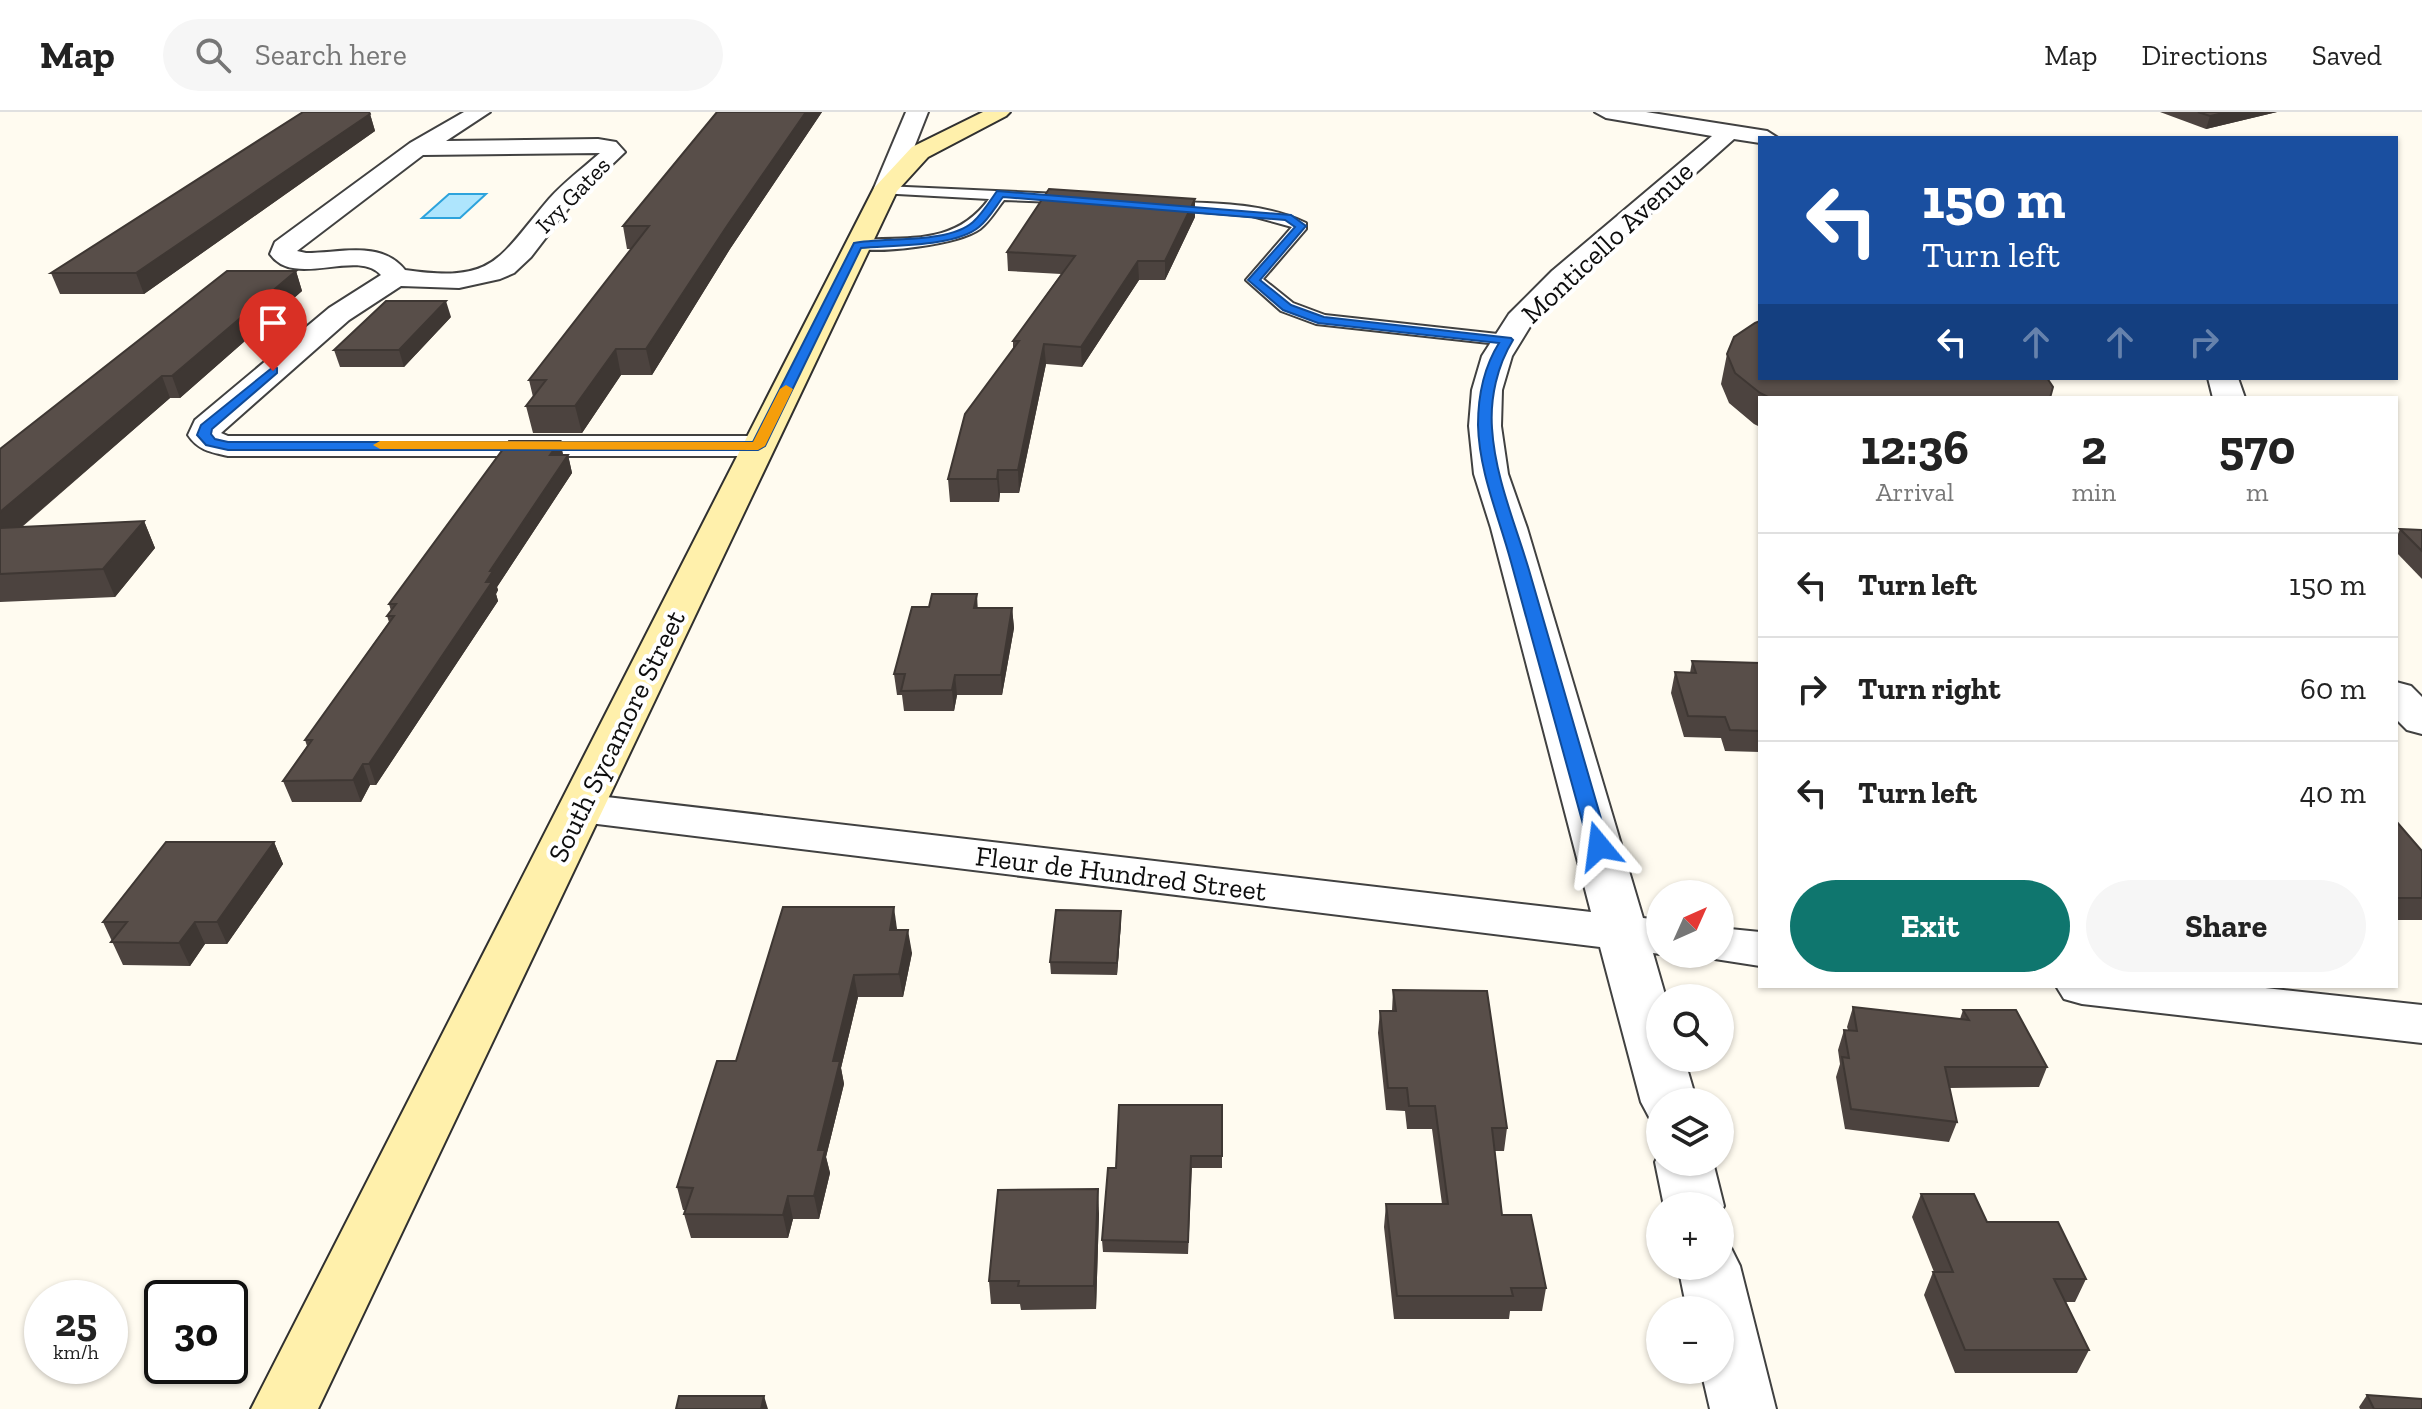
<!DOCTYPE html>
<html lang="en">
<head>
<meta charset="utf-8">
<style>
  body { margin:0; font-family:"Zilla Slab",serif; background:#f6f6f6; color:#222; height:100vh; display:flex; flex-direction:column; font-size:30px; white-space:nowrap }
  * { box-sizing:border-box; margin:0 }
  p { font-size:26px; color:#767676 }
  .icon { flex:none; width:44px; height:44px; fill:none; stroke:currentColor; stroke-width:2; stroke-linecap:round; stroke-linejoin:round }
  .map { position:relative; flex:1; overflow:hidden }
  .details { position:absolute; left:1758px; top:284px; width:640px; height:592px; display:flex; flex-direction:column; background:#fff; border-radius:0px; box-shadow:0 2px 6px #0004 }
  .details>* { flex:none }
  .guide { position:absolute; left:1758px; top:24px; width:640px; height:244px; border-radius:0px; box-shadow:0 2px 6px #0004; background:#1a4fa0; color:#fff; overflow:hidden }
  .needle { width:52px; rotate:45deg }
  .tools { position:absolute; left:1646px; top:768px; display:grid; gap:16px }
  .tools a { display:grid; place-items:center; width:88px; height:88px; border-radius:50%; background:#fff; box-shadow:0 2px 6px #0004; font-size:40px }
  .speed { position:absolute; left:24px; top:1168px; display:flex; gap:16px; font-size:40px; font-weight:700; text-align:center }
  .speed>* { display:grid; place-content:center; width:104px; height:104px; border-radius:50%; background:#fff; box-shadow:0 2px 6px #0004; line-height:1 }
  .speed small { font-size:20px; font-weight:400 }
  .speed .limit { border:4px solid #111; border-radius:12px; background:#fff; color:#111 }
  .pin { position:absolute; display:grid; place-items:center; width:68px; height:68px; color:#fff; margin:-82px -34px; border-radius:50% 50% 50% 0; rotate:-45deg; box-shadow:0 0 8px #0007 }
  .pin .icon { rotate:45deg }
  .me { position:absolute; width:88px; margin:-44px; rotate:344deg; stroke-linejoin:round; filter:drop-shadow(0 0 6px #0008) }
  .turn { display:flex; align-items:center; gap:28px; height:168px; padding:0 32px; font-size:36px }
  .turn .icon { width:104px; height:104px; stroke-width:2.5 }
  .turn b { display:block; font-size:56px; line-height:68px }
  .lanes { display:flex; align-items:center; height:76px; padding:0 32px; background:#0003; justify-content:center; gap:40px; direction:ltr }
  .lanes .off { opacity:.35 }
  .eta { display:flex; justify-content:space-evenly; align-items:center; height:136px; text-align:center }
  .eta b { font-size:48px; font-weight:700; line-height:56px }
  .cta { display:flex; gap:16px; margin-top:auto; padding:16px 32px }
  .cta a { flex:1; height:92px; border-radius:48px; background:#0f766e; color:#fff; font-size:32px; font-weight:700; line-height:92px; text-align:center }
  .cta a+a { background:#f6f6f6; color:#222 }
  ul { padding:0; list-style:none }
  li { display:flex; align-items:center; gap:24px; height:104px; padding:0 32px; border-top:2px solid #e0e0e0 }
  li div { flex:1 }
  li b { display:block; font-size:30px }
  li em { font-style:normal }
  header { display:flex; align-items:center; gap:48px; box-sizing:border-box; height:112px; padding:0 40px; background:#fff; border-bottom:2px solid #e0e0e0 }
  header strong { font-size:38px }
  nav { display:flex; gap:44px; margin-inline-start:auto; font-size:28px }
  .search { width:560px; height:72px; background:#f6f6f6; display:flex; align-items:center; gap:20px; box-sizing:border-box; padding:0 28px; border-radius:44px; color:#767676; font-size:30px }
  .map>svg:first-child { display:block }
  .water { fill:#aee5fd; stroke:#2da3dc; stroke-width:2 }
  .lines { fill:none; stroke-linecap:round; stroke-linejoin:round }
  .service-casing { stroke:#414141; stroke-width:4 }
  .minor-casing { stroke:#414141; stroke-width:4 }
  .secondary-casing { stroke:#303030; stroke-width:4 }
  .service { fill:#fff; fill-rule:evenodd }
  .minor { fill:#fff; fill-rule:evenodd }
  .secondary { fill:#fff0ab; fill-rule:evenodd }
  .wall { fill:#4c433f }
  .shaded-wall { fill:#3e3733 }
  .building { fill:#584e49; stroke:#3e3733; stroke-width:2 }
  .route { fill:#1a73e8; stroke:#114b97; stroke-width:2 }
  .slow { fill:#f59e0b }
  .labels { text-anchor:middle; stroke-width:8; stroke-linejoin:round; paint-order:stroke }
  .far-street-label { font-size:24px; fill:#0e0e0e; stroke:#fff }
  .street-label { font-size:28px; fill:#0e0e0e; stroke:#fff }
</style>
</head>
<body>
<header>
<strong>Map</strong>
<div class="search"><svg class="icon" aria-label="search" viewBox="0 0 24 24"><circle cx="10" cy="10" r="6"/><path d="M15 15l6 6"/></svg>Search here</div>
<nav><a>Map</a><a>Directions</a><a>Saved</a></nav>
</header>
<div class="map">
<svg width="2422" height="1297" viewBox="0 0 2422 1297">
  <rect width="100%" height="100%" fill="#fffbf0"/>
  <polygon class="water" points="449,82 486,82 460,106 422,106"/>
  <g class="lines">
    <defs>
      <g id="service">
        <path d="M 884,74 L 1081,83 L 1088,87 L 1081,91 L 1004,88 C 996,98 990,109 980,117 C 958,133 878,142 852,136 L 849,133 L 857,128 C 909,125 956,133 989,87 L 879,81 L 877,78 Z"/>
        <path d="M 1159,89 C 1209,92 1260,89 1306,111 L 1306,117 L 1263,167 L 1293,191 L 1325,203 L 1507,223 L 1516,228 L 1507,233 L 1316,212 L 1281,199 L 1246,168 L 1292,115 L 1252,104 L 1154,96 L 1152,93 Z"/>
      </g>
      <g id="minor">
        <path d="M 464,0 L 490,0 L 446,29 L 598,27 L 616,30 L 625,40 L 574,89 L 531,145 L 514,161 L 500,167 L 459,176 L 401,174 L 349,208 L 221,321 L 228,324 L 758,324 L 770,327 L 774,334 L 770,341 L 758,344 L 228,344 C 210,340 198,338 188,323 L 195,308 L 329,196 L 381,163 C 357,136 294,177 270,142 L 275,130 L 410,31 ZM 600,41 C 583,56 564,70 549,87 C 497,148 495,171 405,158 C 381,128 340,141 306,141 L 297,139 L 423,43 Z"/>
        <polygon points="906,0 928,0 898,76 894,81 878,81 874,76"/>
        <polygon points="1595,0 1646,0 1767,19 1778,26 1760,26 1760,31 1734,27 1572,171 1531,213 1512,244 1502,278 1501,314 1508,362 1527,416 1643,806 1660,808 1660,842 1653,841 1666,886 1660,886 1660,946 1684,946 1697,990 1660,990 1660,1008 1649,1005 1641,990 1600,835 581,710 565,706 558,696 565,686 581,682 1591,800 1491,416 1474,362 1469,314 1472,278 1482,244 1509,202 1552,159 1712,24 1606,6"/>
        <polygon points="2208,266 2238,266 2245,286 2213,286"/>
        <polygon points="2396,570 2411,574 2422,585 2422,622 2407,618 2396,607"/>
        <polygon points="1720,816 1760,820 1760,854 1702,845 1700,842 1720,842"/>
        <polygon points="2056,874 2247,874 2422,893 2422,931 2082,892 2064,887"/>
        <polygon points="1660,1041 1660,1050 1713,1050 1724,1094 1720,1101 1720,1094 1664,1094 1655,1050"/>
        <polygon points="1720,1132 1731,1136 1740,1154 1776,1297 1710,1297 1701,1258 1720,1258 1720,1198 1687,1198 1678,1154 1720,1154"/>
      </g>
      <polygon id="secondary" points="983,0 1010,0 1006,4 928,45 897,79 318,1297 251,1297 874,76 912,35"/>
    </defs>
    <use href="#service" class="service-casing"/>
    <use href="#minor" class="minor-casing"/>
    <use href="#secondary" class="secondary-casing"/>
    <use href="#service" class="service"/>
    <use href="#minor" class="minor"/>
    <use href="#secondary" class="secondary"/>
  </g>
  <g class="wall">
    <polygon points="717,0 822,0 730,137 652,263 621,263 582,321 533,321 526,294 533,285 529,268 632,137 627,137 623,114"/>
    <polygon points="2160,0 2277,0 2206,17"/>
    <polygon points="370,2 375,19 144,182 60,182 51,161"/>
    <polygon points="1195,105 1165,168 1139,168 1082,255 1046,252 1019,381 1000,381 999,390 950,390 948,367 1013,236 1013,229 1061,162 1008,159 1007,140"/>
    <polygon points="296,159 302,179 180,286 170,286 22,415 144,409 155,436 115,485 0,490 0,337"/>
    <polygon points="451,205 404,255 340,255 334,238"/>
    <polygon points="1727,242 2050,286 1760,286 1760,315 1754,312 1729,291 1721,272"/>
    <polygon points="560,329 563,343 568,343 572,361 497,475 498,478 496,482 498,489 376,673 370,673 361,690 292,690 283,669 307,634 305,628 389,510 387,504 391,499 389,492"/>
    <polygon points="2400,417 2422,418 2422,467 2396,440 2396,427"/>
    <polygon points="978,496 1012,496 1014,516 1002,583 957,583 954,599 904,599 902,583 897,583 894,562"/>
    <polygon points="1692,549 1760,551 1760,640 1725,639 1721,626 1684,625 1671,581 1675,560 1690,561"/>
    <polygon points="2396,709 2422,739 2422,808 2396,808"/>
    <polygon points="274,730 283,752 227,832 205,832 190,854 123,853 103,810"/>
    <polygon points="1121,810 1117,863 1051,862 1050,850"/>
    <polygon points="897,817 912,841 903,885 858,885 841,956 844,972 826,1045 830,1061 819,1107 793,1107 788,1126 691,1126 684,1102 686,1098 683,1098 677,1075 736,949"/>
    <polygon points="1393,878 1507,1016 1504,1039 1495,1039 1502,1103 1546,1176 1542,1199 1510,1199 1509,1207 1394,1207 1384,1115 1386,1092 1442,1092 1432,1017 1407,1017 1405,999 1386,998 1378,921 1380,899 1392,899"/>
    <polygon points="1853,895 1960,907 1963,898 2047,955 2039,975 1949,976 1957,1010 1949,1030 1845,1017 1836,965 1840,952 1838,938 1844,918 1848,918 1847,915"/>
    <polygon points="1222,993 1222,1056 1192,1056 1188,1142 1103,1140 1102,1128 1116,1056"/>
    <polygon points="1921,1082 1987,1110 2086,1167 2075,1190 2066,1190 2089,1238 2077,1261 1955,1261 1924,1183 1933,1160 1934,1160 1912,1105"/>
    <polygon points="1099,1101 1096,1197 1021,1198 1020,1192 991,1192 989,1169"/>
    <polygon points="2367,1283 2422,1297 2360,1297 2359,1295"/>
  </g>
  <g class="shaded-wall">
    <polygon points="806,0 822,0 730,137 652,263 646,237 727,114"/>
    <polygon points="2228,0 2277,0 2206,17 2210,4"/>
    <polygon points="370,2 375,19 144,182 136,161"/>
    <polygon points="1195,87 1195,105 1165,168 1165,149"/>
    <polygon points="1138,149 1139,168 1082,255 1081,235"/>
    <polygon points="296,159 302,179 180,286 172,264"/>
    <polygon points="446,189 451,205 404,255 399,238"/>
    <polygon points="1044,232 1046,252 1019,381 1018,358"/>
    <polygon points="616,237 621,263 582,321 575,294"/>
    <polygon points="162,264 170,286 0,433 0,400"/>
    <polygon points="560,329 564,347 550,343"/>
    <polygon points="568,343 572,361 497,475 498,478 496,482 498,489 376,673 369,652 486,470 490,459"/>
    <polygon points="998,358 1000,381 999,390 997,367"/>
    <polygon points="144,409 155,436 115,485 103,457"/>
    <polygon points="977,482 978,502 974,496"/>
    <polygon points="1012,496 1014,516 1002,583 1001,563"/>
    <polygon points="955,563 957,583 954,599 952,578"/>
    <polygon points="363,652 370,673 361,690 353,668"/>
    <polygon points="274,730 283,752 227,832 217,810"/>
    <polygon points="894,795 897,817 893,840 890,818"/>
    <polygon points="1121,799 1121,810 1117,863 1117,851"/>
    <polygon points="195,810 205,832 190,854 179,831"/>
    <polygon points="908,818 912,841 903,885 899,862"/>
    <polygon points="854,863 858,885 841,956 844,972 826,1045 830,1061 819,1107 814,1084 818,1038 833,949"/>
    <polygon points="1098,1077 1099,1101 1096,1197 1094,1174"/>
    <polygon points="788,1084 793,1107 788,1126 783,1103"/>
    <polygon points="764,1284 768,1297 761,1297"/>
  </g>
  <g class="building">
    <polygon points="303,0 369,0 370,2 136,161 51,161"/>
    <polygon points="717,0 806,0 727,114 646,237 616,237 575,294 526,294 546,268 529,268 649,114 623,114"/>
    <polygon points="2198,0 2228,0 2210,4"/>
    <polygon points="1049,77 1195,87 1165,149 1138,149 1081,235 1044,232 1018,358 998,358 997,367 948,367 965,302 1019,229 1013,229 1075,144 1007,140"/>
    <polygon points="227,159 296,159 172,264 162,264 0,400 0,337"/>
    <polygon points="386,189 446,189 399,238 334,238"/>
    <polygon points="1760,209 1760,266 2047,266 2053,275 2050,286 1770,286 1760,281 1735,261 1727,242 1734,225 1755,211"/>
    <polygon points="509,329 560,329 550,343 568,343 490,459 493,459 486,470 492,470 369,652 363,652 353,668 283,669 312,628 305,628 394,504 387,504 396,492 389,492"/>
    <polygon points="144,409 103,457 0,462 0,416"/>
    <polygon points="2400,417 2422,418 2422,439"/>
    <polygon points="932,482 977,482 974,496 1012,496 1001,563 955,563 952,578 901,579 905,562 894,562 912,495 929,495"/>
    <polygon points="1692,549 1760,551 1760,619 1730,618 1725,605 1688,604 1675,560 1696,561"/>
    <polygon points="2396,709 2422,739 2422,786 2396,786"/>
    <polygon points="166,730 274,730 217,810 195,810 179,831 111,830 127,810 103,810"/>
    <polygon points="783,795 894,795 890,818 908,818 899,862 854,863 833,949 840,949 818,1038 825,1038 814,1084 788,1084 783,1103 684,1102 693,1076 677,1075 717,949 736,949"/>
    <polygon points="1056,798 1121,799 1117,851 1050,850"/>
    <polygon points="1393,878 1487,879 1507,1016 1492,1016 1502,1103 1531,1103 1546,1176 1511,1176 1513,1184 1397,1184 1386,1092 1448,1092 1435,994 1409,994 1407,976 1388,976 1380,899 1396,899"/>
    <polygon points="1853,895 1969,908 1963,898 2016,898 2047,955 1945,955 1957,1010 1851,997 1842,945 1849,946 1844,918 1857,919"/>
    <polygon points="1119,993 1222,993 1222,1044 1191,1044 1188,1130 1102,1128 1108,1056 1116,1056"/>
    <polygon points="1098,1077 1094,1174 1018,1174 1019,1169 989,1169 998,1078"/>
    <polygon points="1921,1082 1974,1082 1987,1110 2058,1110 2086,1167 2054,1167 2089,1238 1965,1238 1933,1160 1953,1160"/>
    <polygon points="2367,1283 2422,1287 2422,1297 2374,1297"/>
    <polygon points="679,1284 764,1284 761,1297 676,1297"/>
  </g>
  <path class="route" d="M 997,79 L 1291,103 L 1306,114 L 1260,168 L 1291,193 L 1324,205 L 1511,226 L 1513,228 C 1497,254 1490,286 1492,316 C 1495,365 1515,411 1529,458 C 1556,550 1582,642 1609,734 L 1606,738 L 1592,738 L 1589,734 C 1563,639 1537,545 1511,450 C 1499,405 1479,360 1478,313 C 1478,285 1484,255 1499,231 L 1318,211 L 1283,198 L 1248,168 L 1295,115 L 1285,108 L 1003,85 C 996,94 989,107 979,115 C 955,135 893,133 861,136 L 765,334 L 758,338 L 228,338 L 206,333 L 197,323 L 201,313 L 273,255 L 277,256 L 277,261 L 212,317 L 211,322 L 215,327 L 228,330 L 753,330 L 854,131 C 886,125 948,132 973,110 C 982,102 990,89 997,79 Z"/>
  <polygon class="slow" points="786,273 793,277 765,334 758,338 380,337 373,333 380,329 753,330 780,277"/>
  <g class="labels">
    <g class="far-street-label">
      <text transform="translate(573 83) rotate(-46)" y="8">Ivy Gates</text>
    </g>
    <g class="street-label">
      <text transform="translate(1607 130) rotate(-43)" y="10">Monticello Avenue</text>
      <text transform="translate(616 624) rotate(-64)" y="10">South Sycamore Street</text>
      <text transform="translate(1121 761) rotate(7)" y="10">Fleur de Hundred Street</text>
    </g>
  </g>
</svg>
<div class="tools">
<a><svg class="needle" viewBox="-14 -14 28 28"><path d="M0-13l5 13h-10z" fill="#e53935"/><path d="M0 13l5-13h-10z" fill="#767676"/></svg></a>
<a><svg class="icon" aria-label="search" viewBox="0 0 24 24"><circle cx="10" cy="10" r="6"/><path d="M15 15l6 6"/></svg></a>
<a><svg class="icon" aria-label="layers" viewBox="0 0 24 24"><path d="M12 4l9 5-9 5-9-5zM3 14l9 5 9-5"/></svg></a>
<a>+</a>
<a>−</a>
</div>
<div class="speed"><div>25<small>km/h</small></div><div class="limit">30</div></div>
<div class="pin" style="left:273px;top:259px;background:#d93025"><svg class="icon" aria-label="arrive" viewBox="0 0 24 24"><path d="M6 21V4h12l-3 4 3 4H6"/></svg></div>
<svg class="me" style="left:1599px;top:734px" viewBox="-20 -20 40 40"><path d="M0-17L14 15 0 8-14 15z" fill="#1a73e8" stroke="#fff" stroke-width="4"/></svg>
<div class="guide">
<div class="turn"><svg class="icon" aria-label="left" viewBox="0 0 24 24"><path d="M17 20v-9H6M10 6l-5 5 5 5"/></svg><div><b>150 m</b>Turn left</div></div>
<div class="lanes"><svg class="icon" aria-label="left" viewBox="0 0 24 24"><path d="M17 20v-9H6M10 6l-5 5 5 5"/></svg><svg class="icon off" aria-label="ahead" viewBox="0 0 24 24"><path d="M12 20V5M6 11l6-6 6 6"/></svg><svg class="icon off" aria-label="ahead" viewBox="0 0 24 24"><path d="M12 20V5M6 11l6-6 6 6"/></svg><svg class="icon off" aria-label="right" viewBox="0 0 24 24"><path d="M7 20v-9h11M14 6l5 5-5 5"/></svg></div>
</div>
<section class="details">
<div class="eta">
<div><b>12:36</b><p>Arrival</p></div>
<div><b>2</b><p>min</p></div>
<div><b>570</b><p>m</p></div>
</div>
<ul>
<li><svg class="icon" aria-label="left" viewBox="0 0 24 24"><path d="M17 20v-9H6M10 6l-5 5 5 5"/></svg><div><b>Turn left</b></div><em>150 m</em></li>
<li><svg class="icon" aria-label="right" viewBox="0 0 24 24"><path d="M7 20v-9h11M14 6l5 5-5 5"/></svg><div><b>Turn right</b></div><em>60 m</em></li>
<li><svg class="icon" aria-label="left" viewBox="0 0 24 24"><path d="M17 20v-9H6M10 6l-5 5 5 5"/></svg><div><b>Turn left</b></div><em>40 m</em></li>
</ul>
<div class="cta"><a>Exit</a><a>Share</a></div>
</section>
</div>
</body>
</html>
